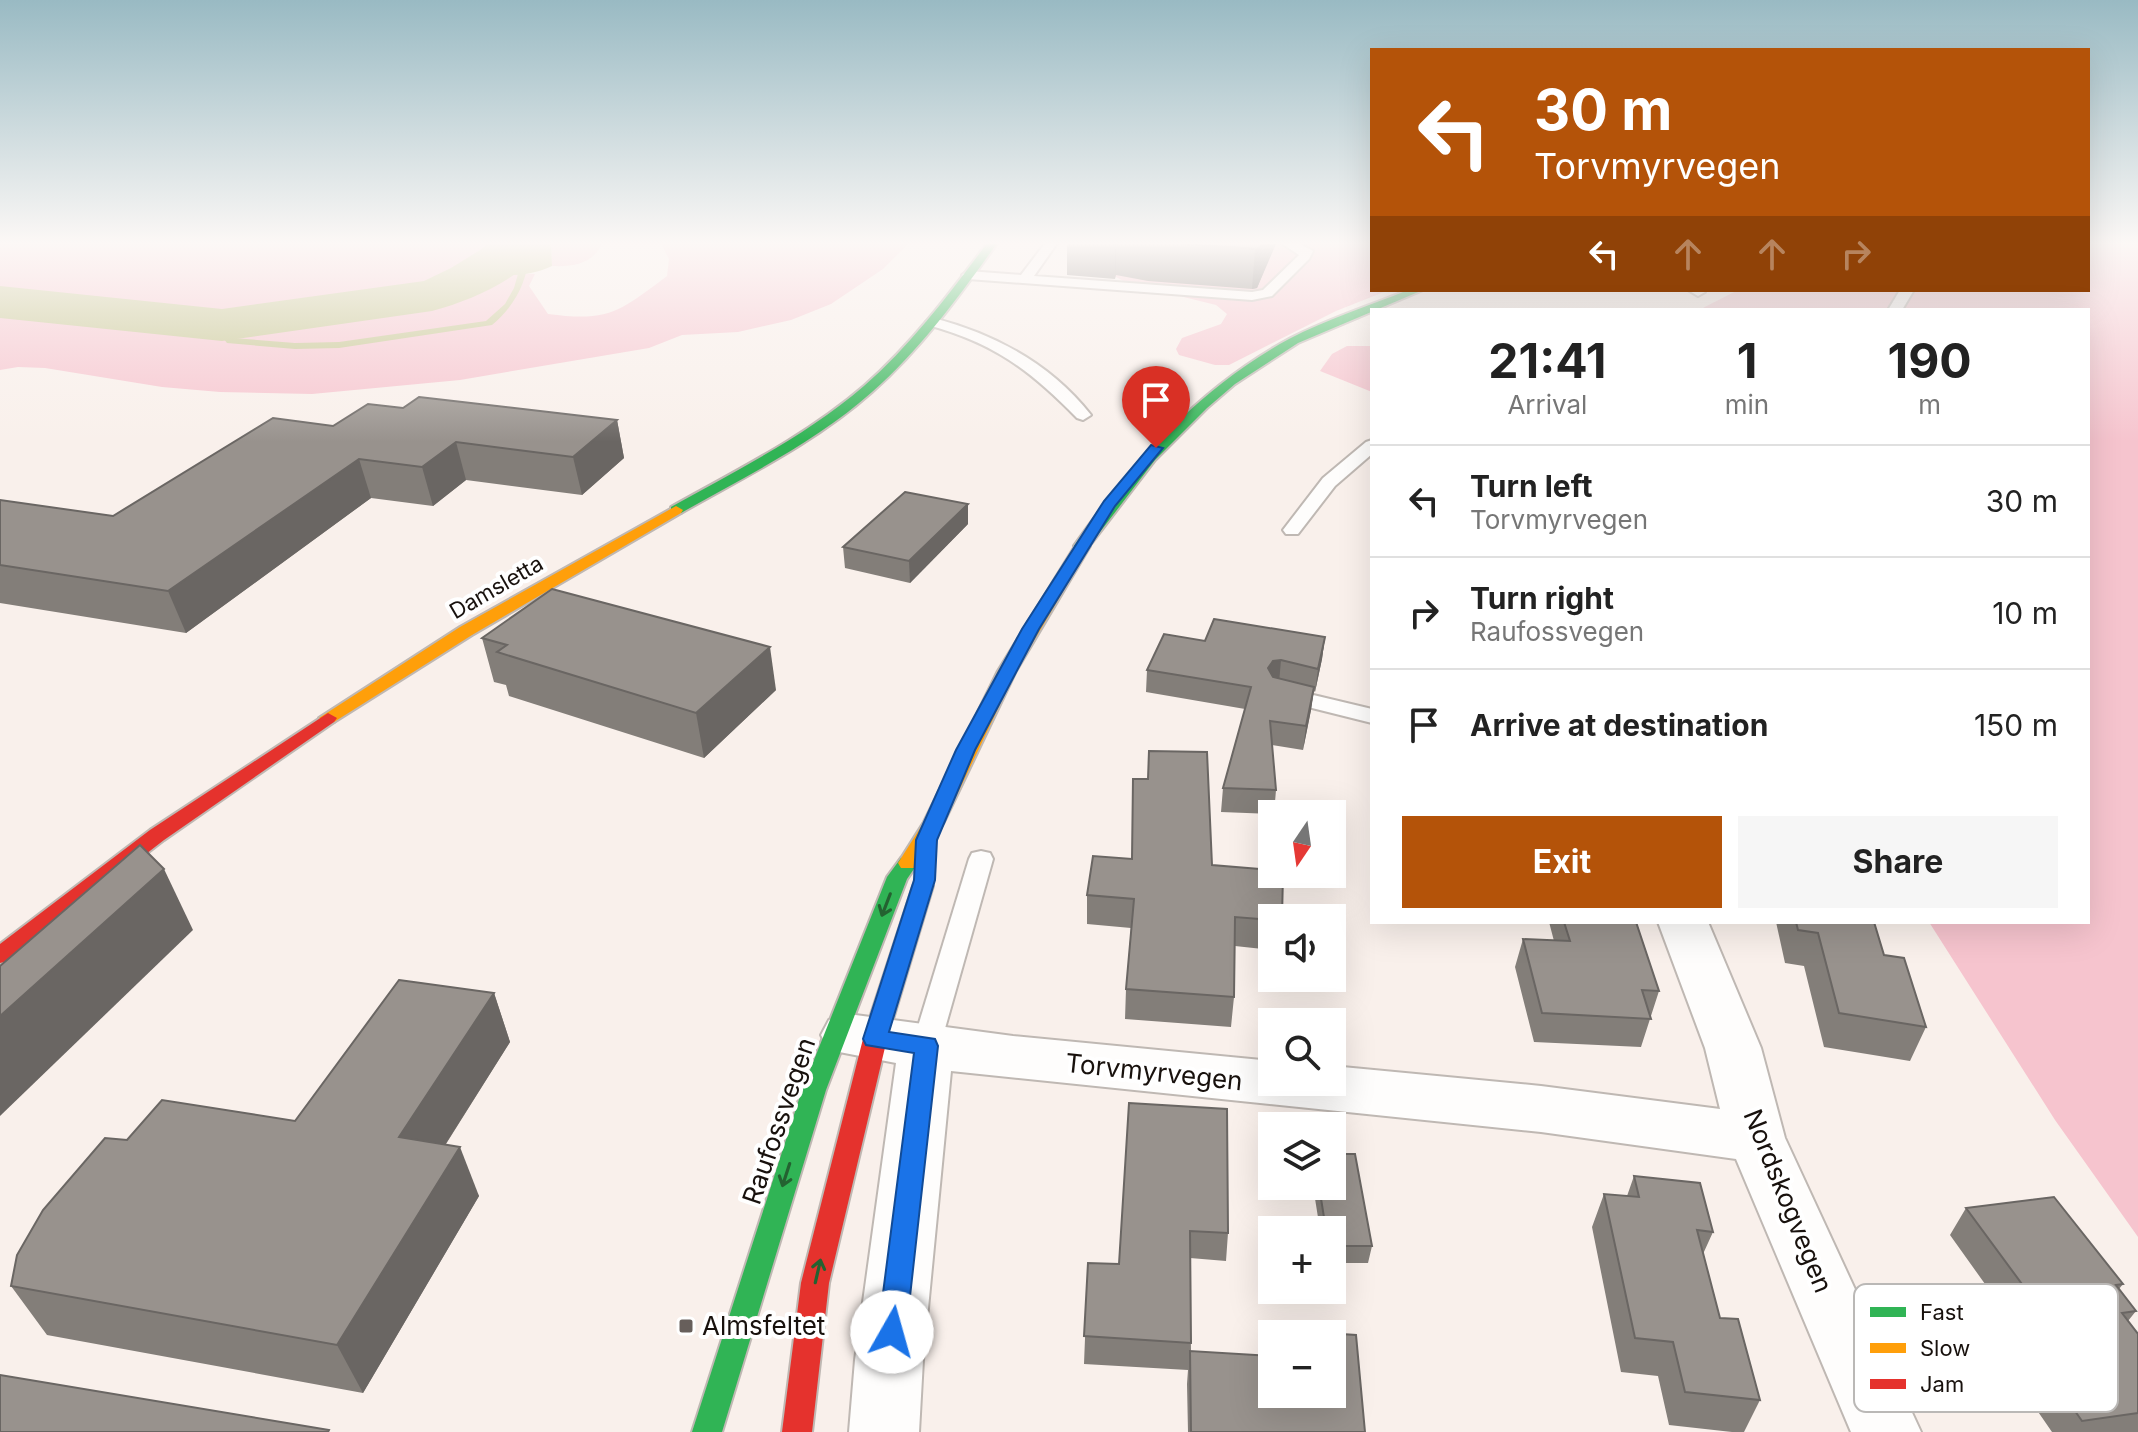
<!DOCTYPE html>
<html lang="en">
<head>
<meta charset="utf-8">
<style>
  body { margin:0; font-family:Inter,sans-serif; background:#f6f6f6; color:#222; height:100vh; display:flex; flex-direction:column; font-size:30px; white-space:nowrap }
  * { box-sizing:border-box; margin:0 }
  p { font-size:26px; color:#767676 }
  .icon { flex:none; width:44px; height:44px; fill:none; stroke:currentColor; stroke-width:2; stroke-linecap:round; stroke-linejoin:round }
  .map { position:relative; flex:1; overflow:hidden }
  .side { position:absolute; left:1370px; top:308px; width:720px; height:616px; display:flex; flex-direction:column; background:#fff; border-radius:0px; box-shadow:0 8px 32px #0002 }
  .side>* { flex:none }
  .top-card { position:absolute; left:1370px; top:48px; width:720px; height:244px; border-radius:0px; box-shadow:0 8px 32px #0002; background:#b45309; color:#fff; overflow:hidden }
  .needle { width:52px; rotate:193deg }
  .fabs { position:absolute; left:1258px; top:800px; display:grid; gap:16px }
  .fabs a { display:grid; place-items:center; width:88px; height:88px; border-radius:0px; background:#fff; box-shadow:0 8px 32px #0002; font-size:40px }
  .pin { position:absolute; display:grid; place-items:center; width:68px; height:68px; color:#fff; margin:-82px -34px; border-radius:50% 50% 50% 0; rotate:-45deg; box-shadow:0 0 8px #0007 }
  .pin .icon { rotate:45deg }
  .me { position:absolute; width:88px; margin:-44px; rotate:7deg; stroke-linejoin:round; filter:drop-shadow(0 0 6px #0008) }
  .turn { display:flex; align-items:center; gap:28px; height:168px; padding:0 32px; font-size:36px }
  .turn .icon { width:104px; height:104px; stroke-width:2.5 }
  .turn b { display:block; font-size:56px; line-height:68px }
  .lanes { display:flex; align-items:center; height:76px; padding:0 32px; background:#0003; justify-content:center; gap:40px; direction:ltr }
  .lanes .off { opacity:.35 }
  .eta { display:flex; justify-content:space-evenly; align-items:center; height:136px; text-align:center }
  .eta b { font-size:48px; font-weight:700; line-height:56px }
  .primary-button { display:flex; gap:16px; margin-top:auto; padding:16px 32px }
  .primary-button a { flex:1; height:92px; border-radius:0px; background:#b45309; color:#fff; font-size:32px; font-weight:700; line-height:92px; text-align:center }
  .primary-button a+a { background:#f6f6f6; color:#222 }
  ul { padding:0; list-style:none }
  li { display:flex; align-items:center; gap:24px; height:112px; padding:0 32px; border-top:2px solid #e0e0e0 }
  li div { flex:1 }
  li b { display:block; font-size:30px }
  li em { font-style:normal }
  .map>svg:first-child { display:block }
  .forest { fill:#f6c4ce }
  .water { fill:#c2c38b }
  .lines { fill:none; stroke-linecap:round; stroke-linejoin:round }
  .stream { fill:#c2c38b; fill-rule:evenodd }
  .river { fill:#c2c38b; fill-rule:evenodd }
  .lane-casing { stroke:#bfb8b3; stroke-width:4 }
  .street-casing { stroke:#bfb8b3; stroke-width:4 }
  .fast-casing { stroke:#bfb8b3; stroke-width:4 }
  .slow-casing { stroke:#bfb8b3; stroke-width:4 }
  .jam-casing { stroke:#bfb8b3; stroke-width:4 }
  .lane { fill:#fefdfc; fill-rule:evenodd }
  .street { fill:#fefdfc; fill-rule:evenodd }
  .fast { fill:#30b455; fill-rule:evenodd }
  .slow { fill:#ff9f0a; fill-rule:evenodd }
  .jam { fill:#e5322d; fill-rule:evenodd }
  .wall { fill:#837e79 }
  .shaded-wall { fill:#6a6663 }
  .building { fill:#98928d; stroke:#6a6663; stroke-width:2 }
  .oneway { stroke:#246231 }
  .route { fill:#1a73e8; stroke:#114b97; stroke-width:2 }
  .poi-dot { fill:#675f5b; stroke:#fff; stroke-width:3 }
  .labels { text-anchor:middle; stroke-width:8; stroke-linejoin:round; paint-order:stroke }
  .street-label { font-size:22px; fill:#18110d; stroke:#fff }
  .near-street-label { font-size:26px; fill:#18110d; stroke:#fff }
  .near-poi-label { font-size:26px; fill:#18110d; stroke:#fff; text-anchor:start }
  .key { fill:#fff; stroke:#bab8b6; stroke-width:2 }
  .key-label { font-size:22px; fill:#18110d }
</style>
</head>
<body>
<div class="map">
<svg width="2138" height="1432" viewBox="0 0 2138 1432">
  <rect width="100%" height="100%" fill="#f9f0eb"/>
  <g class="forest">
    <path d="M 0,242 L 490,242 L 467,261 L 464,271 L 535,274 L 529,286 L 548,314 C 609,322 619,312 667,276 L 669,259 L 660,242 L 910,242 L 883,269 L 831,304 L 791,320 L 738,332 L 682,335 L 649,348 L 460,380 L 312,394 L 220,392 L 162,387 L 45,368 L 18,367 L 0,370 Z"/>
    <path d="M 551,242 L 603,242 C 593,264 574,267 552,266 Z"/>
    <polygon points="1152,242 1372,242 1372,290 1389,290 1336,311 1229,365 1215,365 1179,355 1176,349 1182,338 1221,324 1227,314 1216,305 1127,283 1107,272"/>
    <polygon points="2088,242 2138,242 2138,1237 2055,1120 1929,922 2088,922 2088,310 1699,310 1738,290 2088,290"/>
    <polygon points="1347,346 1372,346 1372,392 1320,371 1332,354"/>
  </g>
  <path class="water" d="M 490,242 L 551,242 L 552,266 C 525,279 493,276 463,271 L 467,261 Z"/>
  <g class="lines">
    <path class="stream" d="M 523,242 L 531,242 C 528,277 520,301 492,325 L 339,348 L 295,349 L 227,343 L 215,328 L 219,323 L 225,323 L 224,328 L 233,338 L 295,343 L 339,342 L 486,321 L 505,304 L 514,288 L 520,267 Z"/>
    <path class="river" d="M 493,242 L 548,242 C 523,278 473,300 432,311 L 222,341 L 0,318 L 0,286 L 222,309 L 424,281 L 451,268 Z"/>
    <defs>
      <g id="lane">
        <polygon points="1046,242 1058,242 1034,276 1252,292 1263,290 1299,255 1280,242 1296,242 1313,251 1309,259 1272,296 1252,300 968,279 962,275 968,271 1021,275"/>
        <polygon points="1688,290 1703,290 1705,292 1698,296"/>
        <polygon points="1900,290 1914,290 1902,310 1888,310"/>
        <path d="M 933,318 C 995,334 1051,364 1091,415 L 1083,420 L 1077,418 C 1030,370 994,343 928,325 L 926,322 Z"/>
        <polygon points="1372,440 1372,454 1335,486 1298,534 1286,534 1283,530 1323,478 1366,442"/>
        <polygon points="1284,688 1372,709 1372,723 1276,699 1273,694 1276,689"/>
        <polygon points="981,851 990,853 993,859 940,1046 936,1054 926,1057 916,1054 912,1046 969,859 972,853"/>
      </g>
      <polygon id="street" points="1658,922 1708,922 1761,1048 1785,1138 1921,1432 1851,1432 1736,1159 1541,1132 951,1071 923,1360 919,1432 849,1432 855,1360 896,1063 829,1050 821,1035 829,1020 848,1014 1013,1036 1272,1061 1272,1082 1332,1082 1332,1066 1541,1086 1720,1109 1705,1048"/>
      <g id="fast">
        <path d="M 988,242 L 998,242 C 960,295 921,349 872,392 C 816,442 746,476 681,513 L 671,513 L 671,507 C 737,470 806,436 864,386 C 912,344 950,293 988,242 Z"/>
        <path d="M 1408,290 L 1423,290 L 1298,343 L 1235,384 L 1207,408 L 1155,460 L 1087,549 L 1077,549 L 1074,546 C 1132,463 1199,388 1289,339 C 1327,319 1369,306 1408,290 Z"/>
        <polygon points="908,856 915,858 918,863 907,879 826,1090 722,1432 692,1432 802,1090 887,877 901,858"/>
      </g>
      <g id="slow">
        <polygon points="676,506 683,510 681,513 472,635 334,722 328,723 319,718 460,627"/>
        <polygon points="1082,541 1090,546 1016,671 944,822 915,868 901,868 898,863 924,822 998,671 1077,543"/>
      </g>
      <g id="jam">
        <polygon points="328,713 337,718 334,722 164,840 8,961 0,963 0,944 150,830"/>
        <polygon points="923,879 930,881 933,886 887,1039 829,1283 812,1432 782,1432 801,1283 863,1039 913,886 916,881"/>
      </g>
    </defs>
    <use href="#lane" class="lane-casing"/>
    <use href="#street" class="street-casing"/>
    <use href="#fast" class="fast-casing"/>
    <use href="#slow" class="slow-casing"/>
    <use href="#jam" class="jam-casing"/>
    <use href="#lane" class="lane"/>
    <use href="#street" class="street"/>
    <use href="#fast" class="fast"/>
    <use href="#slow" class="slow"/>
    <use href="#jam" class="jam"/>
  </g>
  <g class="wall">
    <polygon points="1067,242 1276,242 1257,288 1252,289 1148,281 1116,275 1115,279 1067,275"/>
    <polygon points="617,420 624,458 582,495 466,480 433,506 371,498 186,633 0,603 0,500 113,516 333,426"/>
    <polygon points="968,524 910,583 845,568 843,547"/>
    <polygon points="1325,637 1322,659 1315,692 1314,691 1311,710 1303,750 1272,745 1276,790 1274,814 1221,812 1223,788 1245,709 1146,692 1147,670"/>
    <polygon points="482,638 776,690 704,758 509,696 506,685 494,682"/>
    <polygon points="1149,751 1212,865 1272,918 1272,950 1235,946 1234,997 1231,1027 1125,1019 1126,989 1131,928 1087,924 1087,895 1132,859 1148,779"/>
    <polygon points="1549,922 1636,922 1659,991 1641,1047 1534,1042 1515,967 1523,939 1554,941"/>
    <polygon points="1776,922 1874,922 1884,955 1926,1027 1910,1061 1824,1047 1804,966 1785,963"/>
    <polygon points="494,993 510,1042 446,1144 479,1196 363,1393 47,1335 11,1286 127,1140 295,1121"/>
    <polygon points="1129,1103 1227,1109 1228,1233 1226,1261 1190,1258 1191,1351 1272,1356 1272,1394 1332,1394 1332,1334 1279,1334 1279,1330 1356,1335 1365,1432 1188,1432 1187,1384 1188,1370 1084,1364 1088,1263 1119,1264"/>
    <polygon points="1634,1176 1713,1232 1703,1254 1720,1318 1760,1400 1744,1432 1732,1432 1669,1425 1658,1376 1621,1372 1592,1227 1604,1194 1627,1196"/>
    <polygon points="1313,1186 1332,1186 1372,1246 1368,1263 1332,1263 1332,1230 1320,1230"/>
    <polygon points="1966,1208 2123,1284 2119,1289 2136,1311 2128,1321 2138,1334 2138,1432 2052,1432 1992,1345 2010,1319 1950,1235"/>
  </g>
  <g class="shaded-wall">
    <polygon points="1115,242 1116,242 1115,279"/>
    <polygon points="1263,242 1276,242 1276,244 1257,288 1252,289 1255,249"/>
    <polygon points="617,420 624,458 582,495 573,457"/>
    <polygon points="456,442 466,480 433,506 422,467"/>
    <polygon points="359,459 371,498 186,633 168,591"/>
    <polygon points="968,504 968,524 910,583 909,561"/>
    <polygon points="1325,637 1322,659 1315,692 1318,669"/>
    <polygon points="770,647 776,690 704,758 696,713"/>
    <polygon points="1281,660 1279,683 1271,684 1268,668 1273,661"/>
    <polygon points="1314,687 1311,710 1303,750 1306,726"/>
    <polygon points="164,869 193,930 0,1116 0,1016"/>
    <polygon points="494,993 510,1042 419,1186 399,1137"/>
    <polygon points="460,1147 479,1196 363,1393 337,1345"/>
  </g>
  <g class="building">
    <polygon points="1158,242 1263,242 1260,248 1255,249"/>
    <polygon points="419,397 617,420 573,457 456,442 422,467 359,459 168,591 0,565 0,500 113,516 273,418 333,426 368,404 403,408"/>
    <polygon points="905,492 968,504 909,561 843,547"/>
    <polygon points="552,589 770,647 696,713 497,652 507,645 482,638"/>
    <polygon points="1214,619 1325,637 1318,669 1281,660 1273,661 1268,668 1273,677 1314,687 1306,726 1270,721 1276,790 1223,788 1251,687 1147,670 1164,634 1205,641"/>
    <polygon points="1149,751 1207,752 1212,865 1272,870 1272,874 1283,874 1282,918 1272,918 1272,920 1235,917 1234,997 1126,989 1134,899 1087,895 1093,856 1132,859 1133,779 1148,779"/>
    <polygon points="140,845 164,869 0,1016 0,966"/>
    <polygon points="1564,922 1636,922 1659,991 1642,990 1651,1019 1542,1013 1523,939 1570,941"/>
    <polygon points="1796,922 1874,922 1884,955 1904,958 1926,1027 1839,1013 1818,933 1798,930"/>
    <polygon points="399,980 494,993 399,1137 460,1147 337,1345 11,1286 17,1255 43,1210 105,1138 127,1140 162,1100 295,1121"/>
    <polygon points="1129,1103 1227,1109 1228,1233 1190,1231 1191,1343 1084,1336 1088,1263 1119,1264"/>
    <polygon points="1332,1154 1355,1154 1372,1246 1332,1246 1332,1230 1326,1230 1319,1186 1332,1186"/>
    <polygon points="1634,1176 1700,1183 1713,1232 1697,1230 1720,1318 1738,1319 1760,1400 1685,1392 1673,1342 1635,1338 1604,1194 1639,1197"/>
    <polygon points="2054,1197 2123,1284 2116,1285 2136,1311 2122,1313 2138,1334 2138,1413 2082,1421 2010,1318 2044,1314 1966,1208"/>
    <polygon points="1279,1330 1356,1335 1365,1432 1191,1432 1190,1351 1272,1356 1272,1394 1332,1394 1332,1334 1279,1334"/>
    <polygon points="0,1375 329,1430 328,1432 0,1432"/>
  </g>
  <defs><path id="oneway-shaft" d="M-6 0H5M1.5-3L5.5 0L1.5 3" fill="none" stroke-width="1.6" stroke-linecap="round" stroke-linejoin="round" transform="scale(2)"/></defs>
  <g class="oneway">
    <use href="#oneway-shaft" transform="translate(886 905) rotate(111)"/>
    <use href="#oneway-shaft" transform="translate(786 1175) rotate(108)"/>
    <use href="#oneway-shaft" transform="translate(818 1271) rotate(-77)"/>
  </g>
  <linearGradient id="sky" x2="0" y2="1"><stop stop-color="#99bac3"/><stop offset="0.55" stop-color="#fcf8f6"/><stop offset="1" stop-color="#fcf8f6" stop-opacity="0"/></linearGradient>
  <rect width="2138" height="442" fill="url(#sky)"/>
  <polygon class="route" points="1151,445 1163,448 1115,506 1039,629 975,750 937,840 935,880 889,1032 935,1039 938,1046 906,1332 902,1341 892,1345 882,1341 878,1332 914,1053 866,1045 863,1039 914,880 916,840 956,750 1022,629 1104,501"/>
  <rect class="poi-dot" x="678" y="1318" width="16" height="16" rx="4"/>
  <g class="labels">
    <g class="street-label">
      <text transform="translate(496 587) rotate(-30)" y="8">Damsletta</text>
    </g>
    <g class="near-street-label">
      <text transform="translate(1154 1072) rotate(6)" y="9">Torvmyrvegen</text>
      <text transform="translate(779 1121) rotate(-71)" y="9">Raufossvegen</text>
      <text transform="translate(1788 1201) rotate(68)" y="9">Nordskogvegen</text>
    </g>
    <g class="near-poi-label">
      <text x="702" y="1335">Almsfeltet</text>
    </g>
  </g>
  <rect x="1854" y="1284" width="264" height="128" rx="12" class="key"/>
  <rect x="1870" y="1307" width="36" height="10" fill="#30b455"/>
  <rect x="1870" y="1343" width="36" height="10" fill="#ff9f0a"/>
  <rect x="1870" y="1379" width="36" height="10" fill="#e5322d"/>
  <g class="key-label">
    <text x="1920" y="1320">Fast</text>
    <text x="1920" y="1356">Slow</text>
    <text x="1920" y="1392">Jam</text>
  </g>
</svg>
<div class="fabs">
<a><svg class="needle" viewBox="-14 -14 28 28"><path d="M0-13l5 13h-10z" fill="#e53935"/><path d="M0 13l5-13h-10z" fill="#767676"/></svg></a>
<a><svg class="icon" aria-label="sound" viewBox="0 0 24 24"><path d="M4 9h4l5-4v14l-5-4H4zM17 9q2 3 0 6"/></svg></a>
<a><svg class="icon" aria-label="search" viewBox="0 0 24 24"><circle cx="10" cy="10" r="6"/><path d="M15 15l6 6"/></svg></a>
<a><svg class="icon" aria-label="layers" viewBox="0 0 24 24"><path d="M12 4l9 5-9 5-9-5zM3 14l9 5 9-5"/></svg></a>
<a>+</a>
<a>−</a>
</div>
<div class="pin" style="left:1156px;top:448px;background:#d93025"><svg class="icon" aria-label="arrive" viewBox="0 0 24 24"><path d="M6 21V4h12l-3 4 3 4H6"/></svg></div>
<svg class="me" style="left:892px;top:1332px" viewBox="-20 -20 40 40"><circle r="19" fill="#fff"/><path d="M0-13L10 11 0 6-10 11z" fill="#1a73e8"/></svg>
<div class="top-card">
<div class="turn"><svg class="icon" aria-label="left" viewBox="0 0 24 24"><path d="M17 20v-9H6M10 6l-5 5 5 5"/></svg><div><b>30 m</b>Torvmyrvegen</div></div>
<div class="lanes"><svg class="icon" aria-label="left" viewBox="0 0 24 24"><path d="M17 20v-9H6M10 6l-5 5 5 5"/></svg><svg class="icon off" aria-label="ahead" viewBox="0 0 24 24"><path d="M12 20V5M6 11l6-6 6 6"/></svg><svg class="icon off" aria-label="ahead" viewBox="0 0 24 24"><path d="M12 20V5M6 11l6-6 6 6"/></svg><svg class="icon off" aria-label="right" viewBox="0 0 24 24"><path d="M7 20v-9h11M14 6l5 5-5 5"/></svg></div>
</div>
<section class="side">
<div class="eta">
<div><b>21:41</b><p>Arrival</p></div>
<div><b>1</b><p>min</p></div>
<div><b>190</b><p>m</p></div>
</div>
<ul>
<li><svg class="icon" aria-label="left" viewBox="0 0 24 24"><path d="M17 20v-9H6M10 6l-5 5 5 5"/></svg><div><b>Turn left</b><p>Torvmyrvegen</p></div><em>30 m</em></li>
<li><svg class="icon" aria-label="right" viewBox="0 0 24 24"><path d="M7 20v-9h11M14 6l5 5-5 5"/></svg><div><b>Turn right</b><p>Raufossvegen</p></div><em>10 m</em></li>
<li><svg class="icon" aria-label="arrive" viewBox="0 0 24 24"><path d="M6 21V4h12l-3 4 3 4H6"/></svg><div><b>Arrive at destination</b></div><em>150 m</em></li>
</ul>
<div class="primary-button"><a>Exit</a><a>Share</a></div>
</section>
</div>
</body>
</html>
